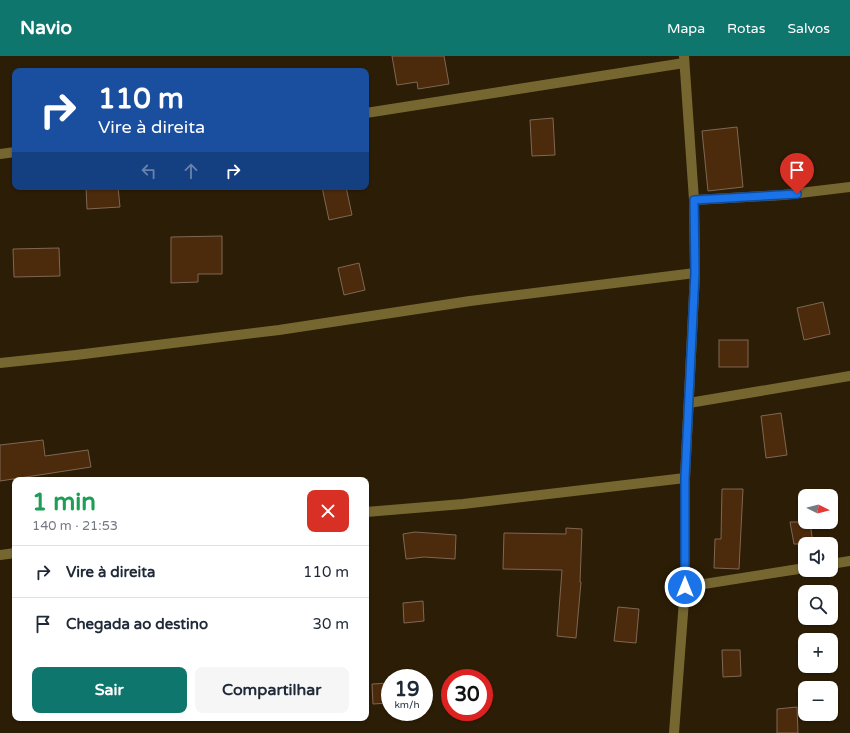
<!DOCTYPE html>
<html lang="pt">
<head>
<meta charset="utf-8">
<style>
  body { margin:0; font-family:"Varela Round",sans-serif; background:#f6f6f7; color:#1f2937; height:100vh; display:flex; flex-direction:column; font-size:15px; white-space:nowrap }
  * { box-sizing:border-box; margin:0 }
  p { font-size:13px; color:#747a83 }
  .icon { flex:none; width:22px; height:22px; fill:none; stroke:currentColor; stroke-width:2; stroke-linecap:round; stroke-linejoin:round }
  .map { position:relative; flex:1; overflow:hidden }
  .side { position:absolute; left:12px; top:421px; width:357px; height:244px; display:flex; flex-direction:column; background:#fff; border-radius:8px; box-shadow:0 1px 3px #0004 }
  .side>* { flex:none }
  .banner { position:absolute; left:12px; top:12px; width:357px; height:122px; border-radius:8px; box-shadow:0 1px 3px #0004; background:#1a4fa0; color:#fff; overflow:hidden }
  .needle { width:26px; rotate:96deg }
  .controls { position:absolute; left:798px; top:433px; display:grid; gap:8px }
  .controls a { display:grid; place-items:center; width:40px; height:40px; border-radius:8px; background:#fff; box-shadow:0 1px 3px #0004; font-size:20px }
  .speed { position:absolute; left:381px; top:613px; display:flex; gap:8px; font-size:20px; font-weight:700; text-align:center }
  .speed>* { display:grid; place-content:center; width:52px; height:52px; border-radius:50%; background:#fff; box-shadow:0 1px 3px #0004; line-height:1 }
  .speed small { font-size:10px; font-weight:400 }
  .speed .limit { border:6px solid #d22; background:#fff; color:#111 }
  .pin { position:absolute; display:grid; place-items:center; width:34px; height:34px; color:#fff; margin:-41px -17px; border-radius:50% 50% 50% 0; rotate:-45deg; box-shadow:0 0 4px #0007 }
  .pin .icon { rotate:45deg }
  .me { position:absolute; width:44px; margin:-22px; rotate:0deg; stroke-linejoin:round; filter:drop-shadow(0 0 3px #0008) }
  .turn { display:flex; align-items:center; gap:14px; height:84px; padding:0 20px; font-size:18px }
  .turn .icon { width:52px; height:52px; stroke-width:2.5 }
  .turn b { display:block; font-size:28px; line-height:34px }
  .lanes { display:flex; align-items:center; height:38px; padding:0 20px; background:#0003; justify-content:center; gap:20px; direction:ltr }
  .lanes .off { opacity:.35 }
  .round { display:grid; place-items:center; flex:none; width:42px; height:42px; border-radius:8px; background:#f6f6f7 }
  .overview { display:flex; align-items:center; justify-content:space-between; height:68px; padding:0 20px }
  h1 { font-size:24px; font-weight:700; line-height:30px; color:#1e9e55 }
  .primary-button { display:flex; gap:8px; margin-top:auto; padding:8px 20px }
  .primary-button a { flex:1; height:46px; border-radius:8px; background:#0f766e; color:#fff; font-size:16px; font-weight:700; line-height:46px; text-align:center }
  .primary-button a+a { background:#f6f6f7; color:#1f2937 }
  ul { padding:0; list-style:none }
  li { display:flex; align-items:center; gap:12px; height:52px; padding:0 20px; border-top:1px solid #e0e1e3 }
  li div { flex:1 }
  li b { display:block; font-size:15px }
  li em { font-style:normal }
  header { display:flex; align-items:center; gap:24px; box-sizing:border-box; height:56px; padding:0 20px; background:#0f766e; color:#fff }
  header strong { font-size:19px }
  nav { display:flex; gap:22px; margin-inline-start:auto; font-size:14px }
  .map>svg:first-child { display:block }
  .building { fill:#4c2a0c; stroke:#806754 }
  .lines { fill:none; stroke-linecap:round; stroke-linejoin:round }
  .minor { stroke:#766731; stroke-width:10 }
  .route-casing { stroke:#114b97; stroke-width:10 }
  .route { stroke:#1a73e8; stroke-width:7 }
</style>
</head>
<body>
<header>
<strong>Navio</strong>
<nav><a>Mapa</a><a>Rotas</a><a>Salvos</a></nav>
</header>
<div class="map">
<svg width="850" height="677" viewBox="0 0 850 677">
  <rect width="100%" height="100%" fill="#2c1d06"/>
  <g class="building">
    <polygon points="392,0 444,0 449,28 418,33 417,26 397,29"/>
    <polygon points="553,62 555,99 532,100 530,64"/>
    <polygon points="737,71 743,131 708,135 702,75"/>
    <polygon points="86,131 118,131 120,151 87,153"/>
    <polygon points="322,131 346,131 352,159 329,164"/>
    <polygon points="222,180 222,218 198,218 198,226 171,227 171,181"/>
    <polygon points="59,192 60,220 14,221 13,193"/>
    <polygon points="359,207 365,234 344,239 338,212"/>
    <polygon points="823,246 830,278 804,284 797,252"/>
    <rect x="719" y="284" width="29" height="27"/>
    <polygon points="781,357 787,399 766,402 761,360"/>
    <polygon points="43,384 45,400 88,394 91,411 0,425 0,389"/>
    <polygon points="722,433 743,433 739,513 714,512 715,483 721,483"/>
    <polygon points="790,466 810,466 813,488 794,488"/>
    <polygon points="566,472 582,473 580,526 581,526 576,582 557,580 562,514 503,513 504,477 566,478"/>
    <polygon points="415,476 456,479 455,503 424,501 406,503 403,478"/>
    <polygon points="423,545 424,565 404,567 403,547"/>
    <polygon points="618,551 639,553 636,587 614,585"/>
    <polygon points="722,594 740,594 741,620 723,621"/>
    <polygon points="390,627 390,647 373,648 372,628"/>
    <polygon points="797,651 798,677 777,677 777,653"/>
  </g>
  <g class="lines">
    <g class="minor">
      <polyline points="366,57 684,7"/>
      <polyline points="0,98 15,96"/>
      <polyline points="694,144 783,139 850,131"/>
      <polyline points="0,307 76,299 279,274 470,245 695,217"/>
      <polyline points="689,347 850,320"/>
      <polyline points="366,456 463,448 685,422"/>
      <polyline points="0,499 15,497"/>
      <polyline points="831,508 850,505"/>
      <polyline points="685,531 805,512"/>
      <polyline points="674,677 685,531 685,422 695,217 694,144 684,0"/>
    </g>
  </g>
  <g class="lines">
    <defs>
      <polyline id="route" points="685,531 685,422 695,217 694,144 797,138"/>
    </defs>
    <use href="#route" class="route-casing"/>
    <use href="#route" class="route"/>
  </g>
</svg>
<div class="controls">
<a><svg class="needle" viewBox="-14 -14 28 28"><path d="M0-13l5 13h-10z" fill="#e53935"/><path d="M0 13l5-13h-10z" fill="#747a83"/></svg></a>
<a><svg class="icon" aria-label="sound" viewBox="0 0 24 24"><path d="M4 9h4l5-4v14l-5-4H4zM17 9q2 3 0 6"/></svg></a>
<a><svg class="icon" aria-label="search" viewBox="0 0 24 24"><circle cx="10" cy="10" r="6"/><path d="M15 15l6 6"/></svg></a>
<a>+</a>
<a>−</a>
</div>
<div class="speed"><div>19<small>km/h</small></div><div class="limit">30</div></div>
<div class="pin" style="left:797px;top:138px;background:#d93025"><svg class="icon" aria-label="arrive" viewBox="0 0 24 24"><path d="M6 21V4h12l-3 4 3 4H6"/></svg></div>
<svg class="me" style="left:685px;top:531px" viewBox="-20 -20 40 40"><circle r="17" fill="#1a73e8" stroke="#fff" stroke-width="3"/><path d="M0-11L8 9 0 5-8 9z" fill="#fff"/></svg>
<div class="banner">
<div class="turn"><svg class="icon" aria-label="right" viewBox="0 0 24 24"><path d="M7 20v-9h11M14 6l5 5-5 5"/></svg><div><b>110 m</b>Vire à direita</div></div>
<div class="lanes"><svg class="icon off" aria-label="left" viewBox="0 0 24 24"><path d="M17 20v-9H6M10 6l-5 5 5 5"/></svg><svg class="icon off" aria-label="ahead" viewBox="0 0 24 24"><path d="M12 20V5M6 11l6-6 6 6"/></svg><svg class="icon" aria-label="right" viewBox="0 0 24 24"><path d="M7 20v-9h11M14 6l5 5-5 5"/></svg></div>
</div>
<section class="side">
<div class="overview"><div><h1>1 min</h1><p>140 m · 21:53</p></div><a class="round" style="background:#d93025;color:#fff"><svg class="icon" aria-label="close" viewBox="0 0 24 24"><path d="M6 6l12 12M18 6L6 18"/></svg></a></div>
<ul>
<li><svg class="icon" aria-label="right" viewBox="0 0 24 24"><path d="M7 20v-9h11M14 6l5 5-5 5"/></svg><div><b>Vire à direita</b></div><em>110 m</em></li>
<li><svg class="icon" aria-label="arrive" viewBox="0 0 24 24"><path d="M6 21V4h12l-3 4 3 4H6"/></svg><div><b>Chegada ao destino</b></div><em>30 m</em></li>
</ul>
<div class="primary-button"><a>Sair</a><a>Compartilhar</a></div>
</section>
</div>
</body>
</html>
